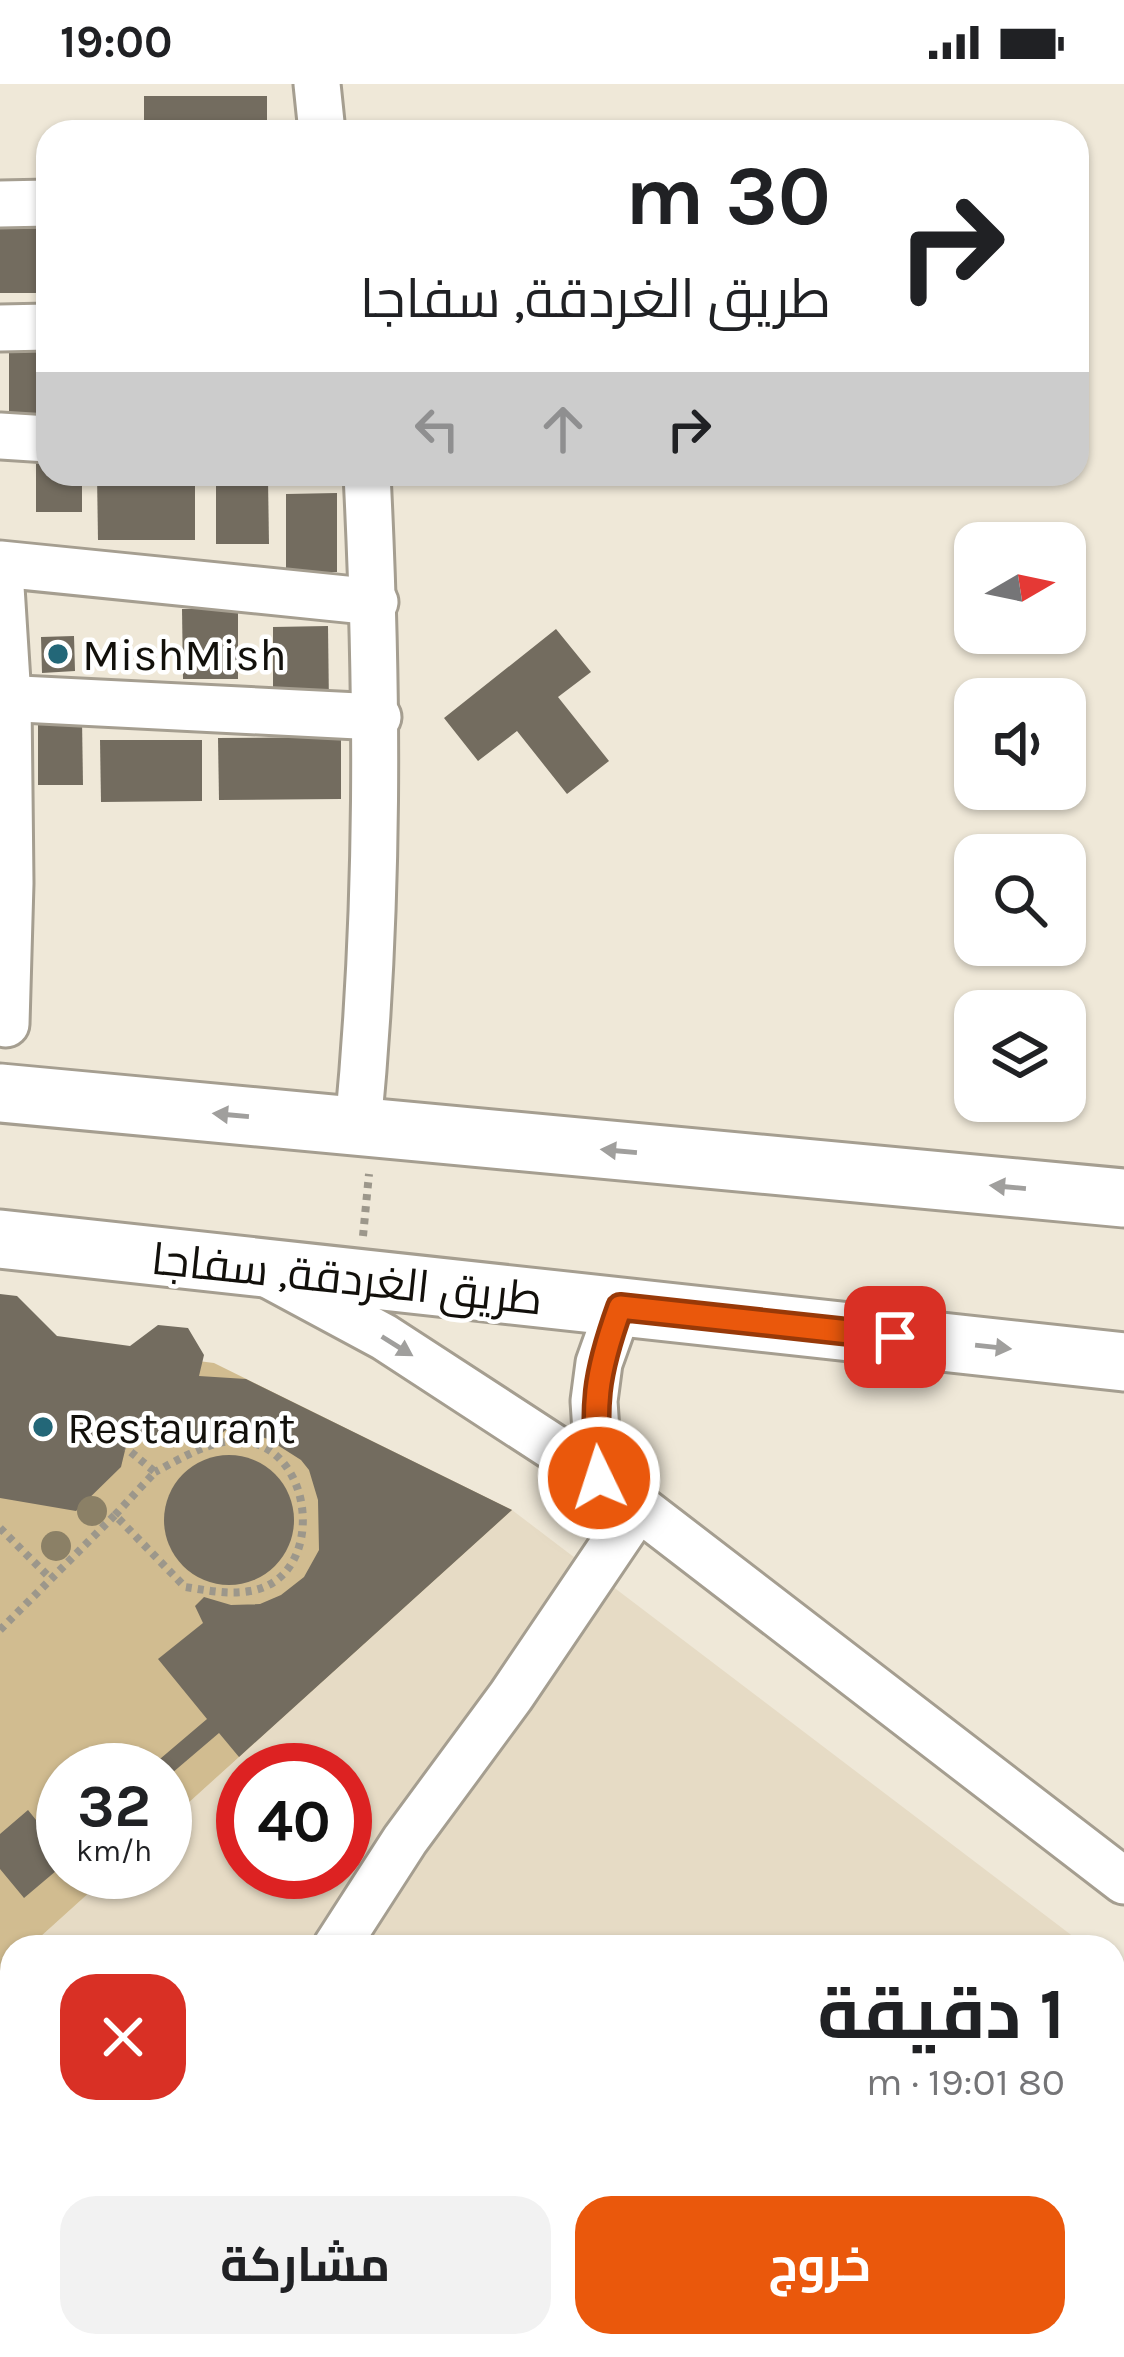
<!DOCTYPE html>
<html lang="ar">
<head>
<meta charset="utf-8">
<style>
  body { margin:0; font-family:Karla,Cairo,sans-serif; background:#f2f2f2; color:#202124; direction:rtl; height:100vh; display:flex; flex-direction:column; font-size:45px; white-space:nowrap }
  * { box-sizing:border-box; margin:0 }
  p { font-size:39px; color:#757577 }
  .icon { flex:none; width:66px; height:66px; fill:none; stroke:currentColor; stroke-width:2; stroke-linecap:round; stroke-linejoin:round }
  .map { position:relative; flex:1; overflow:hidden; direction:ltr }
  .drawer { position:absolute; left:0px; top:1851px; width:1125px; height:423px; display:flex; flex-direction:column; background:#fff; border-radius:36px 36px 0 0; box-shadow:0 3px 9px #0004; direction:rtl }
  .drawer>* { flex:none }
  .banner { position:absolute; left:36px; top:36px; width:1053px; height:366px; border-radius:36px; box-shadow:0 3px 9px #0004; direction:rtl; background:#fff; color:#202124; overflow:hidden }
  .needle { width:78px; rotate:81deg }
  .fabs { position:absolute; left:954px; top:438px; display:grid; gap:24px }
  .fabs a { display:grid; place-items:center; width:132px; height:132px; border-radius:24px; background:#fff; box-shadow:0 3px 9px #0004; font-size:60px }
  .speed { position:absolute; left:36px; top:1659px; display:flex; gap:24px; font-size:60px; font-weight:700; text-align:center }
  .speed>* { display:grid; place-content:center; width:156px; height:156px; border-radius:50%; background:#fff; box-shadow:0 3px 9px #0004; line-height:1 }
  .speed small { font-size:30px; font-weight:400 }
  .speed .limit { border:18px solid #d22; background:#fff; color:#111 }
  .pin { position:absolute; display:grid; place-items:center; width:102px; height:102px; color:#fff; margin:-51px; border-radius:24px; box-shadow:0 6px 18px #0006 }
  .me { position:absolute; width:132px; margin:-66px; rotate:356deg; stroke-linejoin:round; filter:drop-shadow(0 0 9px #0008) }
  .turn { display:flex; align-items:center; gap:42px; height:252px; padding:0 60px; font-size:54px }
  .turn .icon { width:156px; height:156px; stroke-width:2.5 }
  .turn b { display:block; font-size:84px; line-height:102px }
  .lanes { display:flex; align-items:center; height:114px; padding:0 60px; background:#0003; justify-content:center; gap:60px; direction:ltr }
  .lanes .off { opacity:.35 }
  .round { display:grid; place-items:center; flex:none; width:126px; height:126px; border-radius:36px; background:#f2f2f2 }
  .headline { display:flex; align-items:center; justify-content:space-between; height:204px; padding:0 60px }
  h1 { font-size:72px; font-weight:700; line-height:90px }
  .button { display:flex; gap:24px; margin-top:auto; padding:24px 60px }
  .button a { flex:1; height:138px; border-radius:36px; background:#ea580c; color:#fff; font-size:48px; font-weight:700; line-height:138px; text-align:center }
  .button a+a { background:#f2f2f2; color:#202124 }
  .status { display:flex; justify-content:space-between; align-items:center; height:84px; padding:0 60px; background:#fff; direction:ltr }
  .status svg { height:33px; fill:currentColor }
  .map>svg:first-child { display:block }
  .built { fill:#e6dbc5; fill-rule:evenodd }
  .green { fill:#d1bc90 }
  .building { fill:#736c5f }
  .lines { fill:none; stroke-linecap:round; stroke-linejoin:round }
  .minor-casing { stroke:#a59e90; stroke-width:51 }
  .major-casing { stroke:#a59e90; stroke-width:63 }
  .path { stroke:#9c978b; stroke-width:8; stroke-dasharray:6 6; stroke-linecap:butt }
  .minor { stroke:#fff; stroke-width:45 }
  .major { stroke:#fff; stroke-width:57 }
  .tree { fill:#8b8066 }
  .oneway { fill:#a09f9d }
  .route-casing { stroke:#983908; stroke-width:30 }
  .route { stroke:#ea580c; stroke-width:21 }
  .poi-dot { fill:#236778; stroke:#fff; stroke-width:4.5 }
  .labels { text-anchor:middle; stroke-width:9; stroke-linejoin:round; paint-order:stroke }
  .poi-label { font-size:45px; fill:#12100b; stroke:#fff; text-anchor:start }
  .street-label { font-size:45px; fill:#12100b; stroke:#fff }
</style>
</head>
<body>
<div class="status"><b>19:00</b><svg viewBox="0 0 49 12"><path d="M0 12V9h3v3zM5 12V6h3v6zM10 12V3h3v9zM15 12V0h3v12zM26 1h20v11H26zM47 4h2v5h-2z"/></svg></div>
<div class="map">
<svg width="1124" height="2273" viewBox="0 0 1124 2273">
  <rect width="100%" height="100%" fill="#efe8d8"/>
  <g class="built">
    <path d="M 512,1426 L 1087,1863 L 29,1863 L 112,1788 L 165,1788 L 165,1740 ZM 243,1686 L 345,1686 L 345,1788 L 243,1788 Z"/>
    <polygon points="12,1878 12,2262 818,2262 805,2273 7,2273 0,2267 0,1889"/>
  </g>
  <polygon class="green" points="0,1252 214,1279 512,1426 165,1740 165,1686 63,1686 63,1788 112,1788 29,1863 12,1863 12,1878 0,1889"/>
  <g class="building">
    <rect x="144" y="12" width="123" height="36"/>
    <polygon points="48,144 48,209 0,209 0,145"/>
    <rect x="9" y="265" width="39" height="66"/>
    <polygon points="36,366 48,366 48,390 82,390 82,428 36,428"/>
    <polygon points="97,390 195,390 195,456 98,456"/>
    <polygon points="216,395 268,395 269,460 216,460"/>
    <polygon points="337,409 337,488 286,488 286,410"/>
    <polygon points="182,525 238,525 238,595 183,595"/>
    <polygon points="328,542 329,622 273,622 273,543"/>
    <polygon points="556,545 591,588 558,613 609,677 567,710 517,647 478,677 444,634"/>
    <polygon points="74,552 75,587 42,589 41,553"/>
    <polygon points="38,635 82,635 83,701 38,701"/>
    <polygon points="341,653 341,715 219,716 218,654"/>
    <polygon points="100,656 202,656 202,717 101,718"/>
    <polygon points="0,1210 17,1212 57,1252 130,1262 158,1241 188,1244 204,1271 199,1292 246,1295 512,1426 239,1673 219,1649 165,1695 165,1686 147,1686 207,1635 158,1575 203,1539 195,1522 204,1513 231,1521 260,1520 281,1511 304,1493 319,1466 318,1416 309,1386 301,1376 268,1355 230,1343 210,1358 129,1350 121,1383 76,1427 0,1414"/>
    <circle cx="229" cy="1436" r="65"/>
    <polygon points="28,1726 57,1762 63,1757 63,1781 24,1814 0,1785 0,1750"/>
  </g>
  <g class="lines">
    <defs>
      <g id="minor">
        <polyline points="317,0 322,48"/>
        <polyline points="0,120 48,119"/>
        <polyline points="0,244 48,243"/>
        <polyline points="0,352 48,355"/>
        <polyline points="0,480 375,518"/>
        <polyline points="0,487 8,614 10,799 6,940"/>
        <polyline points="0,614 378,633"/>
        <path d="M 358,1043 C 379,825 378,609 367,390"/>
        <polyline points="265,1189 384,1253 599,1393 1124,1797"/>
        <polyline points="599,1393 594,1317 599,1279 619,1223"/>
        <polyline points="336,1863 405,1756 511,1612 638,1424"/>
        <polyline points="1113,2061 1124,2052"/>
        <polyline points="367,2262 371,2273"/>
        <polyline points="867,2273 880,2262"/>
      </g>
      <g id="major">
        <polyline points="0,1009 1124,1114"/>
        <polyline points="0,1155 1124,1278"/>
      </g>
    </defs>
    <use href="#minor" class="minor-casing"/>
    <use href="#major" class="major-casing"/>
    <g class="path">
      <polyline points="363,1152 369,1090"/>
      <polyline points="115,1431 155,1388 126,1364"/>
      <polyline points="0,1444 51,1495"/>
      <path d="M 0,1546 L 115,1431 L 185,1503 C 205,1506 229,1511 250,1507 C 327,1495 316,1363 242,1357 C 211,1355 182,1374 155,1388"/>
    </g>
    <use href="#minor" class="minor"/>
    <use href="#major" class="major"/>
  </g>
  <g class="tree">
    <circle cx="92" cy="1427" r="15"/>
    <circle cx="56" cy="1462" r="15"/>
  </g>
  <defs><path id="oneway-solid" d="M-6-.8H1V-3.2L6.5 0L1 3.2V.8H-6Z" transform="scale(3)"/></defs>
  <g class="oneway">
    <use href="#oneway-solid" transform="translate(231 1031) rotate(-175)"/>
    <use href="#oneway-solid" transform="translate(619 1067) rotate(-175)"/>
    <use href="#oneway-solid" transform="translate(1008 1103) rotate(-175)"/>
    <use href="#oneway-solid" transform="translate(397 1262) rotate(32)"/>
    <use href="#oneway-solid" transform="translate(993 1263) rotate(6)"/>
  </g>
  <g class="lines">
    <defs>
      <path id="route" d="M 599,1394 C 594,1319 594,1295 620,1223 L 895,1253"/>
    </defs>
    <use href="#route" class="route-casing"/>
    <use href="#route" class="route"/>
  </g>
  <g class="poi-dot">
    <circle cx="58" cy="570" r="12"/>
    <circle cx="43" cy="1343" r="12"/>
  </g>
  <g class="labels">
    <g class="poi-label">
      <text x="82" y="586">MishMish</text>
      <text x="67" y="1359">Restaurant</text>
    </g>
    <g class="street-label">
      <text transform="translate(347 1194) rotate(6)" y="16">طريق الغردقة, سفاجا</text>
    </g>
  </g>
</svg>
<div class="fabs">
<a><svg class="needle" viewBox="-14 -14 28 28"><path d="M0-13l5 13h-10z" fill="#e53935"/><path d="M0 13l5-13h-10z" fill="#757577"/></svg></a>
<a><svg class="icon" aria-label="sound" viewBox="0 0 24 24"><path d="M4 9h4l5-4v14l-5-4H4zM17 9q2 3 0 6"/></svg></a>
<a><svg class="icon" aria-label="search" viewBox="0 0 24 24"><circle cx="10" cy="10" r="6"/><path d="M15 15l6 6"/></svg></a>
<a><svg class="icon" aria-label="layers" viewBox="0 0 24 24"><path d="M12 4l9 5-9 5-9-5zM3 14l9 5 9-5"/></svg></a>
</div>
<div class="speed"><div>32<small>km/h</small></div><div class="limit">40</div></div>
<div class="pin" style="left:895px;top:1253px;background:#d93025"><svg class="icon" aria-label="arrive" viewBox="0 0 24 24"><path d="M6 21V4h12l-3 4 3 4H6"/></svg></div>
<svg class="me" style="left:599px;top:1394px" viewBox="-20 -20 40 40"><circle r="17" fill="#ea580c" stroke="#fff" stroke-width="3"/><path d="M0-11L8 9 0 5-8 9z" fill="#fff"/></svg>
<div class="banner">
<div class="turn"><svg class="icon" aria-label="right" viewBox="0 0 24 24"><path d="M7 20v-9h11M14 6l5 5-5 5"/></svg><div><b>30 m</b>طريق الغردقة, سفاجا</div></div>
<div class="lanes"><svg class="icon off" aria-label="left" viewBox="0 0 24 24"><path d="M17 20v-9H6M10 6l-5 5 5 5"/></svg><svg class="icon off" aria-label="ahead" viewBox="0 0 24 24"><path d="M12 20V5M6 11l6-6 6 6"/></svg><svg class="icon" aria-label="right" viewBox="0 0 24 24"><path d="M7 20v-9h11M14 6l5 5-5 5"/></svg></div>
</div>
<section class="drawer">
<div class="headline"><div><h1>1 دقيقة</h1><p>80 m · 19:01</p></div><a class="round" style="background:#d93025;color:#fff"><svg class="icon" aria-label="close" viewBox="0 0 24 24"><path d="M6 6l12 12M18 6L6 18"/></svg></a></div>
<div class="button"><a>خروج</a><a>مشاركة</a></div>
</section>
</div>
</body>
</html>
